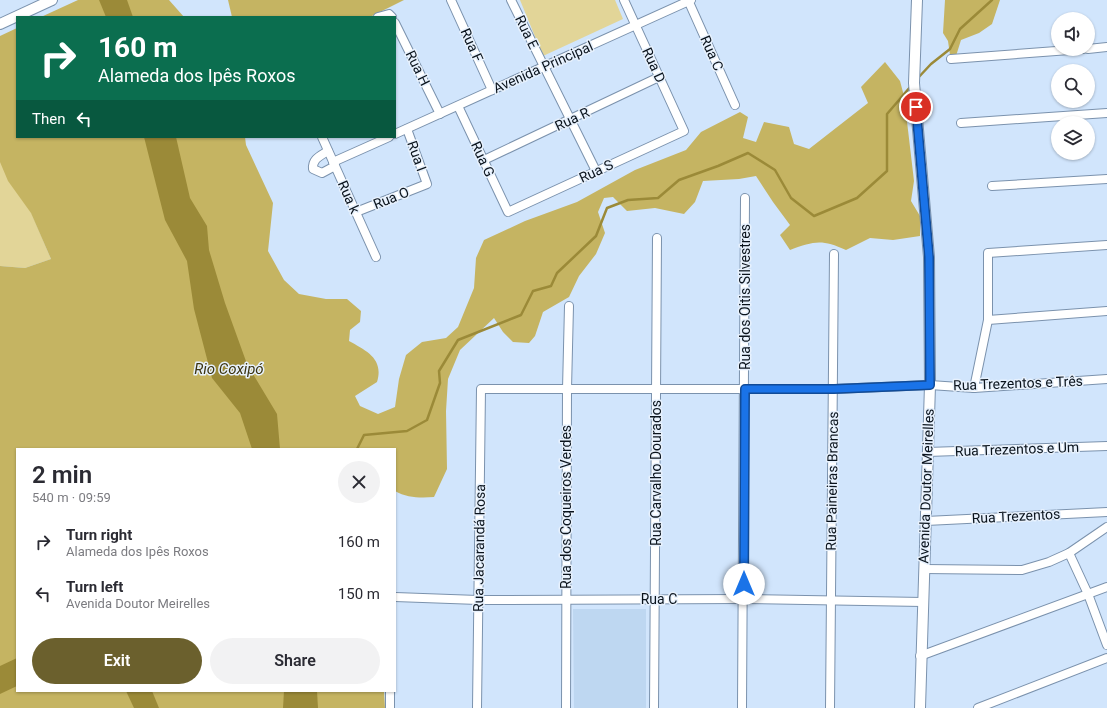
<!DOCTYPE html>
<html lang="en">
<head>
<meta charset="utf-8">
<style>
  body { margin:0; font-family:Roboto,sans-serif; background:#f2f2f3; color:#2b2b33; height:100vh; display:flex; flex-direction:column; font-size:15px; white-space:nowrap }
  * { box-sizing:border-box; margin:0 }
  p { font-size:13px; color:#7c7c81 }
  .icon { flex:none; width:22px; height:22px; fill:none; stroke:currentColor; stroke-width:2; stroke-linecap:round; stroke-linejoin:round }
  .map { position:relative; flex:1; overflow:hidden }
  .side { position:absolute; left:16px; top:448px; width:380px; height:244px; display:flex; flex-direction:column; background:#fff; border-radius:0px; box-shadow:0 1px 3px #0004 }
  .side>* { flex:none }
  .top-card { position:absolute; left:16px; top:16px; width:380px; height:122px; border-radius:0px; box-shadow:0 1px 3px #0004; background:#0b6e4f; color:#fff; overflow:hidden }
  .buttons { position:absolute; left:1051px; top:12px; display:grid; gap:8px }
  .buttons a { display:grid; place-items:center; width:44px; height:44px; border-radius:50%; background:#fff; box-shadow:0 1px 3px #0004; font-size:20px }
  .pin { position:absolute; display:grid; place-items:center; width:34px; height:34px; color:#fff; margin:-17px; border:2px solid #fff; border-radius:50%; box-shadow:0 1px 4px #0007 }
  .me { position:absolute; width:44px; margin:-22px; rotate:0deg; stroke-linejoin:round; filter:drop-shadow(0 0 3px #0008) }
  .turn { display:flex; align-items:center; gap:14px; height:84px; padding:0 16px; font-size:18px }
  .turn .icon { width:52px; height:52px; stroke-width:2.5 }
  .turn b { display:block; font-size:28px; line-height:34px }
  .then { display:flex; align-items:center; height:38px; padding:0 16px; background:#0003; gap:8px; font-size:15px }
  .round { display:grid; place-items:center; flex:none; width:42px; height:42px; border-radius:21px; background:#f2f2f3 }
  .headline { display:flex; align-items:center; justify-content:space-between; height:68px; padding:0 16px }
  h1 { font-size:24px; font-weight:600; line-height:30px }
  .primary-button { display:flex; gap:8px; margin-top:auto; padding:8px 16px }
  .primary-button a { flex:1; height:46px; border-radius:24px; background:#6b602d; color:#fff; font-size:16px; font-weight:600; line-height:46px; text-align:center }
  .primary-button a+a { background:#f2f2f3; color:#2b2b33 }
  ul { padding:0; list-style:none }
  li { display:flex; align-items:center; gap:12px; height:52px; padding:0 16px }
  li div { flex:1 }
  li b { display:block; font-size:15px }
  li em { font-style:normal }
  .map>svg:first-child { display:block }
  .built { fill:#bed7f1 }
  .green { fill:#e2d598 }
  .forest { fill:#c5b462 }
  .water { fill:#9b8a38 }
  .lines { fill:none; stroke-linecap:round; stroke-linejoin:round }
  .stream { stroke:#9b8a38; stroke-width:2.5 }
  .minor-casing { stroke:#7b92ad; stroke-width:10 }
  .major-casing { stroke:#7b92ad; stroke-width:12 }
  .minor { stroke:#fff; stroke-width:8 }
  .major { stroke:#fff; stroke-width:10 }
  .route-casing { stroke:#114b97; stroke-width:10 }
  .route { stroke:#1a73e8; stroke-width:7 }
  .labels { text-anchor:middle; stroke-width:3; stroke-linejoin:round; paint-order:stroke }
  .street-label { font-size:14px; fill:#0a131c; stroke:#e7f1fd }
  .water-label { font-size:15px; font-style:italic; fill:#3b3410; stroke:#e7f1fd }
</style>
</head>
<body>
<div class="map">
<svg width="1107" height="708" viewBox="0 0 1107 708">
  <rect width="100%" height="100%" fill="#d1e5fc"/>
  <polygon class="built" points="573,609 646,609 646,708 574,708"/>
  <g class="green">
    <polygon points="520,0 615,0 623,19 543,56"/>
    <polygon points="0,139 51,259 25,268 0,266"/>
  </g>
  <g class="forest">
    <polygon points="78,0 169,0 184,17 41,17"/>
    <polygon points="228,0 404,0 370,17 232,17"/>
    <polygon points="945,0 1000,0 992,24 979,33 961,40 956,56 952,57 950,55 948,41 943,33"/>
    <path d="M 17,28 L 17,137 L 245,137 L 246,145 L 273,203 L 268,251 L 284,280 L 299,294 L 326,299 L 347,299 L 361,311 L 360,322 L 350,330 L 349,341 C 367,351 384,359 377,382 L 355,396 L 360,406 L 378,414 L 395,407 L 399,379 L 406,355 L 422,342 L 446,338 L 458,327 L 474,288 L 476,258 L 484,240 L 525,221 L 577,202 L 635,170 L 686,150 L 701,132 L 740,112 L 748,117 L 743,138 L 756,142 L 764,122 L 789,127 L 794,144 L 809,149 L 868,103 L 861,87 L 885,62 L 900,81 L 904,96 L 914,181 L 911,201 L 920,216 L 920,236 L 893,240 L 870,238 L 846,250 C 822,239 814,241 790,250 L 780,235 L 790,225 L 773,202 L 756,176 L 739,179 L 703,181 L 695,202 L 684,214 L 655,208 L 627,211 L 613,197 L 604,198 L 598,212 L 605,233 L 596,254 L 579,276 L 569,297 L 543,312 L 535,336 L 529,343 L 513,342 L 503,332 L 494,318 L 460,350 L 448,379 L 446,411 L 447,469 L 434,497 C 421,498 407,498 395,491 L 395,449 L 17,449 L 17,691 L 384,691 L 385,708 L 0,708 L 0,266 L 25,268 L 51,259 L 31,213 L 8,181 L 0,162 L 0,36 Z"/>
  </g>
  <g class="water">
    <polygon points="99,0 127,0 133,17 106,17"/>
    <polygon points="144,137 176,137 190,198 207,226 209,250 225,303 247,364 277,414 280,449 252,449 240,413 212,378 194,309 187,261 165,220"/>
    <polygon points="17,658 17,686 0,694 0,666"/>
    <polygon points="126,691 152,691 159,708 134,708"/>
    <polygon points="284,691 317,691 318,708 283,708"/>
  </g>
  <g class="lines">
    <g class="stream">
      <polyline points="917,79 931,64 950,49 960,29 992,0"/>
      <polyline points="357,449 364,435 407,431 427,420 440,383 439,371 458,340 521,315 533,291 551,286 557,273 596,236 607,208 628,200 658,198 679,180 718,166 748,153 775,170 791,198 814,216 857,198 887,171 887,114 911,86"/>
    </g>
    <defs>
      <g id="minor">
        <polyline points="451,0 492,90"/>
        <polyline points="511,0 596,171"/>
        <polyline points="688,0 735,105"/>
        <polyline points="378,17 389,14 392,17"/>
        <polyline points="395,23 440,114"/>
        <polyline points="1088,49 1107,47"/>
        <polyline points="951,59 1083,49"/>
        <polyline points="458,106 508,212 684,131 624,0"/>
        <polyline points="961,123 1107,113"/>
        <polyline points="395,134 691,0"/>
        <polyline points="322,137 376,257"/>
        <path d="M 328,151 C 320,156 312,159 313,169 L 322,173 L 335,166"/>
        <polyline points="484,160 659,77"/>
        <polyline points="333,162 389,137"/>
        <polyline points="992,186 1107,179"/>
        <polyline points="356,212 427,184 407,129"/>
        <polyline points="988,320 1107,311"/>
        <polyline points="974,388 988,320 988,253 1107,245"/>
        <polyline points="927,452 1107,446"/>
        <polyline points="926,521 1107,512"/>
        <polyline points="1069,553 1088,594 1107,645"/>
        <polyline points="924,569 1022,570 1049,562 1069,553 1107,527"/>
        <polyline points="395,597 478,600 744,599 923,602"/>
        <polyline points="920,656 1107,587"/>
        <polyline points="390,708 390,691"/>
        <polyline points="477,708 481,389 833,389 930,385 974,388 1107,379"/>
        <polyline points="566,708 567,389 569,306"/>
        <polyline points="654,708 657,238"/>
        <polyline points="742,708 745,198"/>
        <polyline points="830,708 834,254"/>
        <polyline points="978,708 1107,658"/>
      </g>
      <g id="major">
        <polyline points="917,0 914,83 929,257 930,385 920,708"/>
        <polyline points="0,24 52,0"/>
      </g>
    </defs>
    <use href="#minor" class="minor-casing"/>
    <use href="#major" class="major-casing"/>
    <use href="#minor" class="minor"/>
    <use href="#major" class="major"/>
  </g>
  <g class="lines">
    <defs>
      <polyline id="route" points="744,584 745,389 834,389 930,385 929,257 916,107"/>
    </defs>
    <use href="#route" class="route-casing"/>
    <use href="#route" class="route"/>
  </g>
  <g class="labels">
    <g class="street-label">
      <text transform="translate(527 32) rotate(64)" y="5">Rua E</text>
      <text transform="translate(472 45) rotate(66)" y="5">Rua F</text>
      <text transform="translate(712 53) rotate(66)" y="5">Rua C</text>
      <text transform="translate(654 65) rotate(65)" y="5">Rua D</text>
      <text transform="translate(543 67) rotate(-24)" y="5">Avenida Principal</text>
      <text transform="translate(418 68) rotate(64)" y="5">Rua H</text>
      <text transform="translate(572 119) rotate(-25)" y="5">Rua R</text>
      <text transform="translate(417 156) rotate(70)" y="5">Rua I</text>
      <text transform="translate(483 159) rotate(65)" y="5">Rua G</text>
      <text transform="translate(596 171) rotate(-25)" y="5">Rua S</text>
      <text transform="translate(349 197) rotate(66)" y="5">Rua k</text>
      <text transform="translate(391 198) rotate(-22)" y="5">Rua O</text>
      <text transform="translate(745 297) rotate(-90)" y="5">Rua dos Oitis Silvestres</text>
      <text transform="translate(1018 383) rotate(-2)" y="5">Rua Trezentos e Três</text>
      <text transform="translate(1017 449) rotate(-2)" y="5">Rua Trezentos e Um</text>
      <text transform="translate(656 473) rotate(-90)" y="5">Rua Carvalho Dourados</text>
      <text transform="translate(832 481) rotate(-89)" y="5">Rua Paineiras Brancas</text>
      <text transform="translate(926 486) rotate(-88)" y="5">Avenida Doutor Meirelles</text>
      <text transform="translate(566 507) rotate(-90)" y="5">Rua dos Coqueiros Verdes</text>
      <text transform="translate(1016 516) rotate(-3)" y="5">Rua Trezentos</text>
      <text transform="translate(479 548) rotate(-89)" y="5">Rua Jacarandá Rosa</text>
      <text x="659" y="604">Rua C</text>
    </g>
    <g class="water-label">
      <text x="229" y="374">Rio Coxipó</text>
    </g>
  </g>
</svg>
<div class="buttons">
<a><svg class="icon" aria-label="sound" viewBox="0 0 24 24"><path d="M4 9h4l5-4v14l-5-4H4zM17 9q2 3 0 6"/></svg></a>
<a><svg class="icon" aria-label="search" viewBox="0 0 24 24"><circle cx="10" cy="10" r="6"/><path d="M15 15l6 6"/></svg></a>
<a><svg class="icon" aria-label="layers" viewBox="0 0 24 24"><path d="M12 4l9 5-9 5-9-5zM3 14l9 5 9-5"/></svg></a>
</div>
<div class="pin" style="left:916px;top:107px;background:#d93025"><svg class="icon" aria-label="arrive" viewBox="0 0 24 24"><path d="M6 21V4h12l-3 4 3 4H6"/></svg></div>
<svg class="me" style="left:744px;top:584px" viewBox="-20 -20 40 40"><circle r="19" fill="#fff"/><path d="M0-13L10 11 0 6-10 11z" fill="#1a73e8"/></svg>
<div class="top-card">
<div class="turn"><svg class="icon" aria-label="right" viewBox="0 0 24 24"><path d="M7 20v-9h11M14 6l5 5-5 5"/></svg><div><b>160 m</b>Alameda dos Ipês Roxos</div></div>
<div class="then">Then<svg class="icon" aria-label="left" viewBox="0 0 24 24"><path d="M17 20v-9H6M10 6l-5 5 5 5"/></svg></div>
</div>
<section class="side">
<div class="headline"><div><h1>2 min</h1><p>540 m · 09:59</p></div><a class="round"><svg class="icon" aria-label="close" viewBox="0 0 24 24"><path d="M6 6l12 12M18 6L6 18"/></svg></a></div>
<ul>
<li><svg class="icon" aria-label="right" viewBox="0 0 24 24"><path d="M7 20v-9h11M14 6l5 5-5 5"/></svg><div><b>Turn right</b><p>Alameda dos Ipês Roxos</p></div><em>160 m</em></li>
<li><svg class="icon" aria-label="left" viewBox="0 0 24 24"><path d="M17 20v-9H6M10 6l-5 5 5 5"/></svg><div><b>Turn left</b><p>Avenida Doutor Meirelles</p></div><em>150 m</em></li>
</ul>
<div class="primary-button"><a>Exit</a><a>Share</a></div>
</section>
</div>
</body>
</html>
